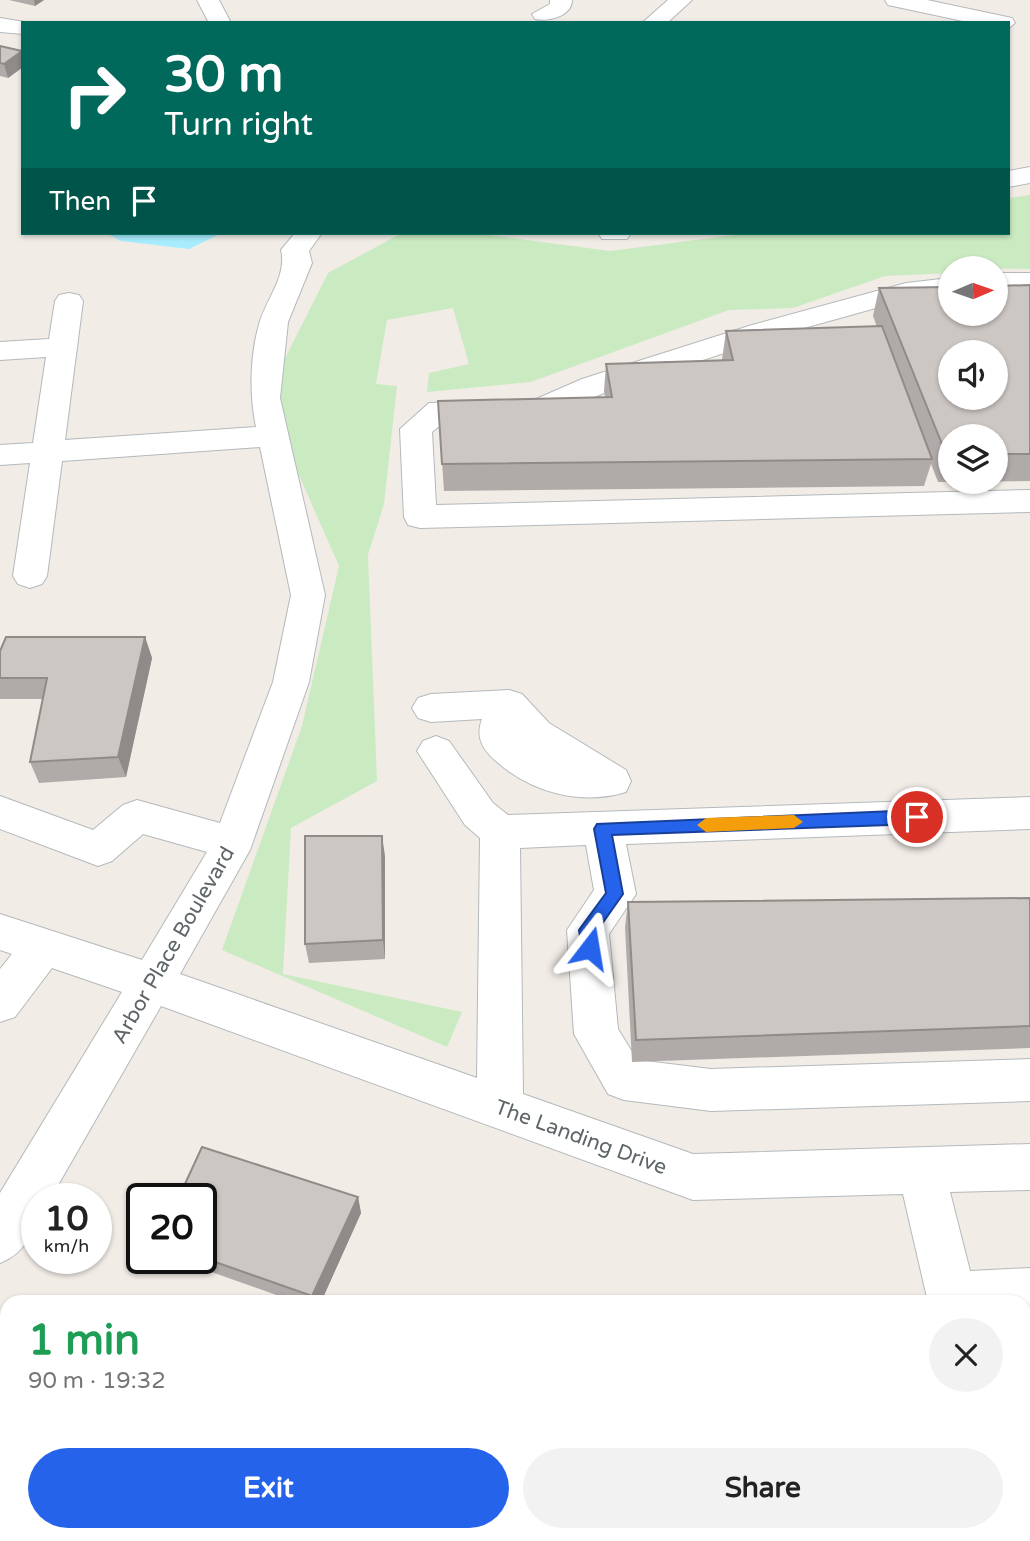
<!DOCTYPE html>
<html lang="en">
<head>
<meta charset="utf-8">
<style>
  body { margin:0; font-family:"Varela Round",sans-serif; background:#f2f2f2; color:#222; height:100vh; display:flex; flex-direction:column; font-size:26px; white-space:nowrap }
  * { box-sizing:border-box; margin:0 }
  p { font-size:23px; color:#767676 }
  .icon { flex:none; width:38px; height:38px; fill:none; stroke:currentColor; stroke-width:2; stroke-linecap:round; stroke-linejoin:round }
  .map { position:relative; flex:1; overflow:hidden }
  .panel { position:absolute; left:0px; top:1295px; width:1031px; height:247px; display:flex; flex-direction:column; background:#fff; border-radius:21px 21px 0 0; box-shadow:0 2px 5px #0004 }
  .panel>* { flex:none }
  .hud { position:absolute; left:21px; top:21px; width:989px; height:214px; border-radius:0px; box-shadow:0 2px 5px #0004; background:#00695c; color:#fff; overflow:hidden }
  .needle { width:46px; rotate:88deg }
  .fabs { position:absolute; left:938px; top:256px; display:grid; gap:14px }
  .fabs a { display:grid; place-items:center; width:70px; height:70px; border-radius:50%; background:#fff; box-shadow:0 2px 5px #0004; font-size:35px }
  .speed { position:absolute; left:21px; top:1183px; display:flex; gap:14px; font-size:35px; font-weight:700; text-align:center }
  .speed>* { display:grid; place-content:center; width:91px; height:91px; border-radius:50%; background:#fff; box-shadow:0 2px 5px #0004; line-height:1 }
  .speed small { font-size:18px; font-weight:400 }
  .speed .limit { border:4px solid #111; border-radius:10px; background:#fff; color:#111 }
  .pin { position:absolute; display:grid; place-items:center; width:60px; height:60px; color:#fff; margin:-30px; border:4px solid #fff; border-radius:50%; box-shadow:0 2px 7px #0007 }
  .me { position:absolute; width:77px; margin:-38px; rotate:14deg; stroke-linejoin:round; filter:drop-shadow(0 0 5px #0008) }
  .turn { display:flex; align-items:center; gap:24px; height:147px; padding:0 28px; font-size:32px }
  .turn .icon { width:91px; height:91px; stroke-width:2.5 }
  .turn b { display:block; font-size:49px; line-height:60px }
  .then { display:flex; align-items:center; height:66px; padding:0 28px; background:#0003; gap:14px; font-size:26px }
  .round { display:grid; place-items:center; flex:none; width:74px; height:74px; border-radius:37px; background:#f2f2f2 }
  .headline { display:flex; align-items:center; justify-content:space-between; height:119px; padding:0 28px }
  h1 { font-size:42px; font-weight:800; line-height:52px; color:#1e9e55 }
  .action { display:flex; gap:14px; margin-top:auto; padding:14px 28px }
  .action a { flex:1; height:80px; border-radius:42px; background:#2563eb; color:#fff; font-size:28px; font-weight:800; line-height:80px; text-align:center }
  .action a+a { background:#f2f2f2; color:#222 }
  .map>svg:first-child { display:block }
  .green { fill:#caebc1 }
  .water { fill:#a8edff }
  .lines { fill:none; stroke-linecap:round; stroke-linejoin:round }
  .minor-casing { stroke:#b4b9bc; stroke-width:2 }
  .minor { fill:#fff; fill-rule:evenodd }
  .wall { fill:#b0aba8; fill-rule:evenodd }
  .shaded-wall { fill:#908b88 }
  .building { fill:#cdc7c3; stroke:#908b88; stroke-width:2; fill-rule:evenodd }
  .route { fill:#2563eb; stroke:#184099; stroke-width:2 }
  .slow { fill:#f59e0b }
  .labels { text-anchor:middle; stroke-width:5; stroke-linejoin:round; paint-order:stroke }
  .street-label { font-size:21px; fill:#5d6568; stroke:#fff }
</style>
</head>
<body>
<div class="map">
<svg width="1030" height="1541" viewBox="0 0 1030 1541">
  <rect width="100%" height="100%" fill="#f1ece6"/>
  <g class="green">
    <polygon points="1030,195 1030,269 950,268 950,273 885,276 793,308 729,310 531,382 427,392 429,373 469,364 453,308 387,320 376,384 397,386 384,504 368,555 377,781 291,828 283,974 462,1012 447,1047 222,950 302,726 339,566 265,398 328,273 402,233 475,233 610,251 750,233 1008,233 1008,198"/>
    <polygon points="4,1500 7,1500 7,1535 181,1535 181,1541 0,1541 0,1504"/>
  </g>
  <polygon class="water" points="106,233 222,233 189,249 121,241"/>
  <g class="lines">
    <defs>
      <g id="minor">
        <polygon points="197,0 219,0 231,23 209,23"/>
        <path d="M 550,0 L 572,0 C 572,16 549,22 535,19 L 532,14 L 550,4 Z"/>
        <polygon points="668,0 692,0 667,23 642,23"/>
        <polygon points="885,0 927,0 1012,18 1015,23 1008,29 1008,23 972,23 888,5"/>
        <polygon points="0,18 31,23 23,23 23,34 0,32"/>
        <polygon points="1030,167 1030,183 1008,187 1008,171"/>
        <path d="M 295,233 L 322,233 L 309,251 L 312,263 L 288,322 L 280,398 L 325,595 L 309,682 L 250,850 L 180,974 L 477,1078 L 480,838 L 465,825 L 417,751 L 423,741 L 436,736 L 449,741 L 493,803 L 508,815 L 1030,797 L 1030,829 L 626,844 L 636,894 L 609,934 L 618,1029 L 637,1060 L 711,1069 L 1030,1059 L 1030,1101 L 711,1111 L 624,1100 L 608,1094 L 574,1034 L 567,930 L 594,890 L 586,845 L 520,848 L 523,1094 L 693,1154 L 1030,1144 L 1030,1190 L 950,1192 L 970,1271 L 1030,1268 L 1030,1318 L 1024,1318 L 1024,1302 L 928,1302 L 903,1194 L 693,1200 L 161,1006 L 50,1199 L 37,1199 C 37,1228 28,1252 0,1263 L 0,1193 L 122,992 L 52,968 L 15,1017 L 0,1022 L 0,969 L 12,954 L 0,950 L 0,914 L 142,960 L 207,852 L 143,834 L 112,861 L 98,866 L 0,829 L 0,796 L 93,830 L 123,805 L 137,800 L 220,823 L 273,682 L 291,595 L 260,447 L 62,461 L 47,576 L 42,584 L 30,588 L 18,584 L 13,576 L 30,463 L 0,465 L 0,445 L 33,443 L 46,357 L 0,360 L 0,342 L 49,339 L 55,301 L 59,295 L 69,293 L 79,295 L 83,301 L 65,440 L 256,427 C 249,394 250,353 260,321 C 268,297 287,275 281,250 Z"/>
        <polygon points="598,233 631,233 627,239 602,239"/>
        <rect x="996" y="273" width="34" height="16"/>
        <polygon points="950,278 950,294 908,299 772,337 604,393 551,415 448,419 432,432 436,505 1030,490 1030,512 420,528 408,525 404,517 400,429 429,403 536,399 582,379 752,325 906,283"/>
        <path d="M 509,690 L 522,694 L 549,723 L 626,770 L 631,781 L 626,792 C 581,806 531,792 497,762 C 483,750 475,738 482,719 L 431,722 L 418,718 L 412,708 L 418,698 L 431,694 Z"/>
        <polygon points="1030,1322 1030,1422 1024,1423 1024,1323"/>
        <polygon points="0,1440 7,1441 7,1495 0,1494"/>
        <polygon points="428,1535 507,1535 510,1541 431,1541"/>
      </g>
    </defs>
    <use href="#minor" class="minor-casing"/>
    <use href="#minor" class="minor"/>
  </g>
  <g class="wall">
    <polygon points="9,0 44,0 35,6"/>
    <polygon points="0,46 22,51 23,52 23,67 8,78 0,76"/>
    <path d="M 1030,285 L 1030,481 L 938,482 L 931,464 L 924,486 L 444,491 L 438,401 L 605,397 L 604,391 L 606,364 L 722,360 L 726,331 L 877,327 L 873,316 L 879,288 ZM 950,436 L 996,436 L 996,481 L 950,481 Z"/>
    <polygon points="145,637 152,658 126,777 39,783 30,762 43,699 0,699 0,651"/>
    <polygon points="385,856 385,959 309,963 305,944"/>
    <polygon points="1030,898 1030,1048 632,1062 625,927 628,902"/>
    <polygon points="358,1197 361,1213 321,1302 296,1302 172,1258 201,1258 201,1199"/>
    <polygon points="687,1535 872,1535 728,1541 687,1541"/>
  </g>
  <g class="shaded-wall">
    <polygon points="34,0 44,0 35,6"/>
    <polygon points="22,51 23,67 8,78 4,64"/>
    <polygon points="145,637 152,658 126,777 118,757"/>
    <polygon points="382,836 385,856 385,959 383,940"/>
    <polygon points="358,1197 361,1213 321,1302 315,1302 312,1296"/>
  </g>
  <g class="building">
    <polygon points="0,46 22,51 4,64 0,63"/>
    <path d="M 1030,285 L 1030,454 L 996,454 L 996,436 L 950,436 L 950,454 L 946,454 L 879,288 L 950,287 L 950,313 L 996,313 L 996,286 ZM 950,352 L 996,352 L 996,397 L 950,397 Z"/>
    <polygon points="882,326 932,459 442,464 438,401 612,397 606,364 733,360 726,331"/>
    <polygon points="6,637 145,637 118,757 30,762 47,678 0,678 0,651"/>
    <polygon points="305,836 382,836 383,940 305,944"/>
    <polygon points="1030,898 1030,1026 636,1040 628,902"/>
    <polygon points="202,1147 358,1197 312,1296 201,1257 201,1199 178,1199"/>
  </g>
  <polygon class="route" points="917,810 925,817 917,824 612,835 623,894 597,931 599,948 597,954 590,956 582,948 579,930 606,893 594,829 597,824"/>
  <polygon class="slow" points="794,815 803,822 794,828 706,832 697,825 706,818"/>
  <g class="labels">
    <g class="street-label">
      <text transform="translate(173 945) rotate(-60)" y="7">Arbor Place Boulevard</text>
      <text transform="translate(581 1137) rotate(20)" y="7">The Landing Drive</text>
    </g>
  </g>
</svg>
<div class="fabs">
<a><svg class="needle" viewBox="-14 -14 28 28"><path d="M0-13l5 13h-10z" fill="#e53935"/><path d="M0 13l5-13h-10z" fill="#767676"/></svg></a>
<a><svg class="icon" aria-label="sound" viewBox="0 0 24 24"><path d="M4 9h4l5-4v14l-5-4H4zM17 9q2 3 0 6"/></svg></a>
<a><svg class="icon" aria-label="layers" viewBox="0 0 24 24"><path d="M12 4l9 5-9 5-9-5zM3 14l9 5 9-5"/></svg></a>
</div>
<div class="speed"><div>10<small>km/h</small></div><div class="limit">20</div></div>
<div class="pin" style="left:917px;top:817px;background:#d93025"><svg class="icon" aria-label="arrive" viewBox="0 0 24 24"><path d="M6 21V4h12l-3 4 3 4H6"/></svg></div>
<svg class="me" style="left:590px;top:948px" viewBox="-20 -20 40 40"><path d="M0-17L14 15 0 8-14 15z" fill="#2563eb" stroke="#fff" stroke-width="4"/></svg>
<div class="hud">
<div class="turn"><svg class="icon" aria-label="right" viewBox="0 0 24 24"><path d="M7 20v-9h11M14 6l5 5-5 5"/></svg><div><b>30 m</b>Turn right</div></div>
<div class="then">Then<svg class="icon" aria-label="arrive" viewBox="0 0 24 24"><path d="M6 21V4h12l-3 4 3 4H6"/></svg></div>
</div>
<section class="panel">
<div class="headline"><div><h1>1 min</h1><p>90 m · 19:32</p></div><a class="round"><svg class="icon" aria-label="close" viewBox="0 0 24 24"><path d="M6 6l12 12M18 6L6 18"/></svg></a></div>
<div class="action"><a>Exit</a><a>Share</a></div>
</section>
</div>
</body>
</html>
